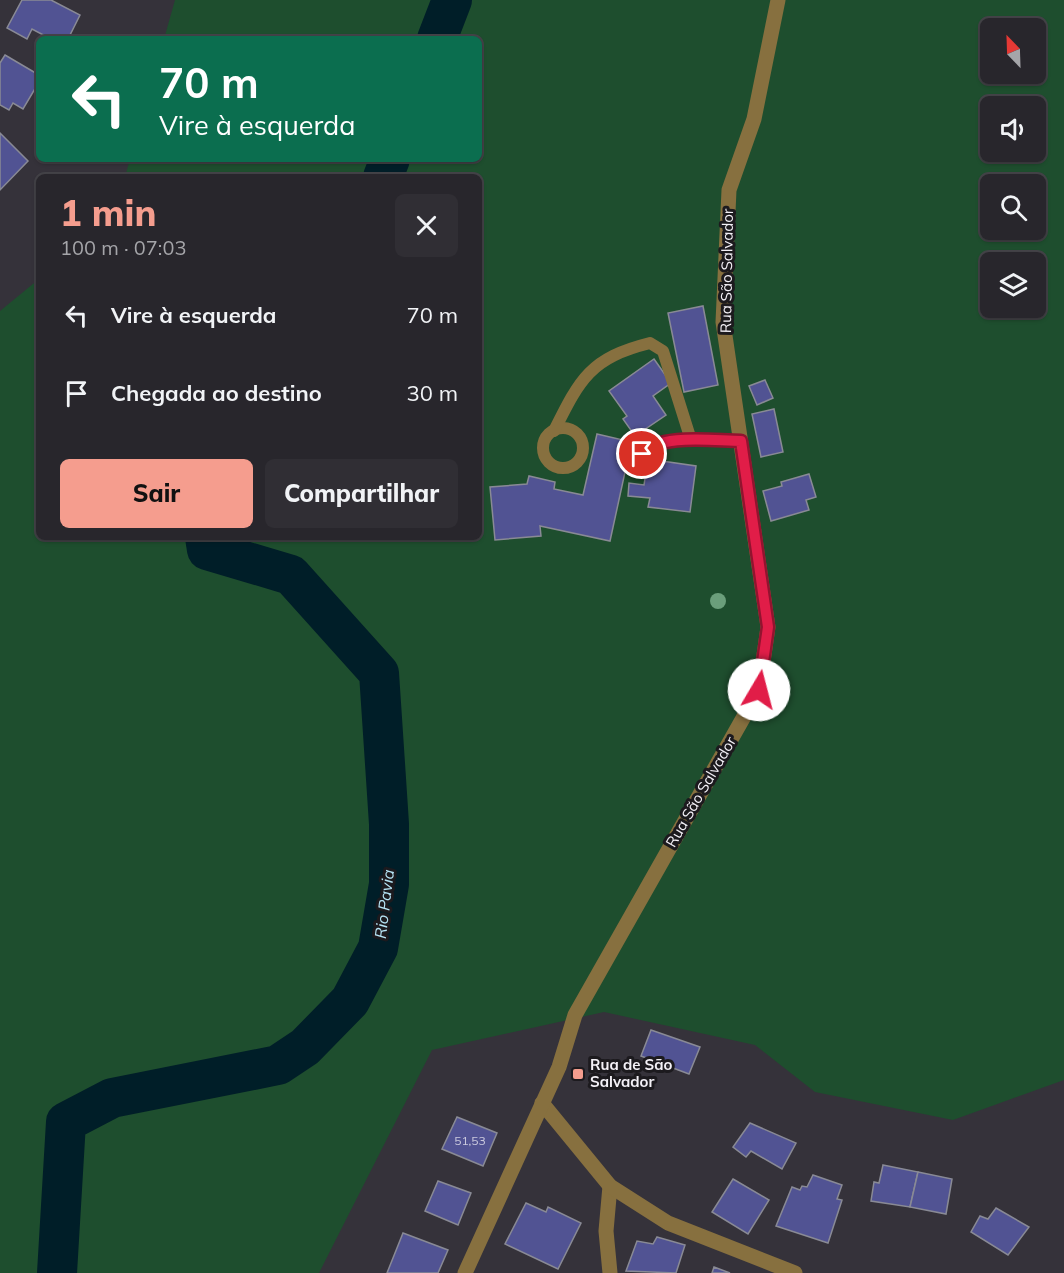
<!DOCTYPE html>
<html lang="pt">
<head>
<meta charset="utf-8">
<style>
  body { margin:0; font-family:Mulish,sans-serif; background:#302e34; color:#f1f3f6; height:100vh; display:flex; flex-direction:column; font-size:22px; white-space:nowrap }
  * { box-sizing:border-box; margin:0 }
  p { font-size:20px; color:#a5a5a9 }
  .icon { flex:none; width:33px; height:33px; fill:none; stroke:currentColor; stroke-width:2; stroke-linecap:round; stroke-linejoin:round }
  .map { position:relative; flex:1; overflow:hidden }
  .panel { position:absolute; left:36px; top:174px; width:446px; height:366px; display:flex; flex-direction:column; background:#28262c; border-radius:9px; box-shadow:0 2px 4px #0004,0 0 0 2px #444348 }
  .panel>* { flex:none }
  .guide { position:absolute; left:36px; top:36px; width:446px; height:126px; border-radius:9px; box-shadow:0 2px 4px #0004,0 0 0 2px #444348; background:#0b6e4f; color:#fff; overflow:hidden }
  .needle { width:39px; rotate:337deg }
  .controls { position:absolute; left:980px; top:18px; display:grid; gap:12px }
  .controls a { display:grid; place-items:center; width:66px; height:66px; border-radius:9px; background:#28262c; box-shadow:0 2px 4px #0004,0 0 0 2px #444348; font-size:30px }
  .pin { position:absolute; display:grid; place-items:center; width:51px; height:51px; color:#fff; margin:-26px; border:3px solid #fff; border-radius:50%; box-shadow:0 2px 6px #0007 }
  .me { position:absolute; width:66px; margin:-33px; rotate:8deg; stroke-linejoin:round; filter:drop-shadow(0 0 4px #0008) }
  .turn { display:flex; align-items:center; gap:21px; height:126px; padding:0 24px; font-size:27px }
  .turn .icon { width:78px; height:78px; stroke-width:2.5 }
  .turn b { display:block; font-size:42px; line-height:51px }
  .round { display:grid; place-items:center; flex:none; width:63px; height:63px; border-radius:9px; background:#302e34 }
  .summary { display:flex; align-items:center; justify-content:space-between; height:102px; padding:0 24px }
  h1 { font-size:36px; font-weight:800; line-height:45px; color:#f59d8e }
  .cta { display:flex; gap:12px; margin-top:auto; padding:12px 24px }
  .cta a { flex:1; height:69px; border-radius:9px; background:#f59d8e; color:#111; font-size:24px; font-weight:800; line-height:69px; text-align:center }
  .cta a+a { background:#302e34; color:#f1f3f6 }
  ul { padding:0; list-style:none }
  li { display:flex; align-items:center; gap:18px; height:78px; padding:0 24px }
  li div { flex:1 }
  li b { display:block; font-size:22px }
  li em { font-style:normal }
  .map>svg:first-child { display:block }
  .green { fill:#1e4e2e; fill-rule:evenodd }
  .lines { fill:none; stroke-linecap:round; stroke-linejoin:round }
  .river { stroke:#001e28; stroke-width:40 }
  .building { fill:#515393; stroke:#898a95; stroke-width:1.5 }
  .service { stroke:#87703f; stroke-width:12 }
  .minor { stroke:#87703f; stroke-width:15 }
  .tertiary { stroke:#87703f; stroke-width:15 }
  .tree { fill:#6b9e7b }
  .route-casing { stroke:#92132f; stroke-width:15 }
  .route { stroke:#e11d48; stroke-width:10 }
  .poi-dot { fill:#f59d8e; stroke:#1c1a1e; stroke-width:2 }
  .labels { text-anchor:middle; stroke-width:6; stroke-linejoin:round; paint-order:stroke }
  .number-label { font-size:12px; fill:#cbcade }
  .street-label { font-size:15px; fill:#f4f1f7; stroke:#1c1a1e }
  .poi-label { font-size:15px; font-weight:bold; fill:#f4f1f7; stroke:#1c1a1e; text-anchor:start }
  .water-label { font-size:16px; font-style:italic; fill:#b6e4f5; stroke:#1c1a1e }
</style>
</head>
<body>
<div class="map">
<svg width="1064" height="1273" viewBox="0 0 1064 1273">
  <rect width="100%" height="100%" fill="#35323a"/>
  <path class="green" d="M 175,0 L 1064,0 L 1064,1080 L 953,1120 L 815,1092 L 755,1045 L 604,1012 L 432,1050 L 319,1273 L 0,1273 L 0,311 L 39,279 L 39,537 L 478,537 L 478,177 L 125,177 L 130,159 L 478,159 L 478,39 L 164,39 ZM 990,28 L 1035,28 L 1035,74 L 990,74 ZM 990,106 L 1035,106 L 1035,152 L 990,152 ZM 990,184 L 1035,184 L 1035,230 L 990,230 ZM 990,262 L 1035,262 L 1035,308 L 990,308 Z"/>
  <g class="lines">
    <g class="river">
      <polyline points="437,39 452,0"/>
      <polyline points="383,177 390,159"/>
      <polyline points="57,1273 66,1122 112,1098 278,1065 305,1047 350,1001 378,948 389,884 389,824 379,673 291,575 207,550 205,537"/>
    </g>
  </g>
  <g class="building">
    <polygon points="22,0 51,0 80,15 68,39 51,39 32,29 27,39 7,28"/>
    <polygon points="5,55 39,75 39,82 23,109 13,103 9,110 0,105 0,63"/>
    <polygon points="0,133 28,161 0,190"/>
    <polygon points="703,306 718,385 684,392 668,313"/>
    <polygon points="654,359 671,383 653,396 666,415 635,436 623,419 627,416 609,391"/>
    <polygon points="765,380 773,398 757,405 749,386"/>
    <polygon points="774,409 783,452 761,457 752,414"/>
    <polygon points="597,434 623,440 618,462 627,463 610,541 540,526 541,536 495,540 490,487 527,484 529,476 555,482 554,489 583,495"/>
    <polygon points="648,459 696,466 690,512 648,507 650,498 628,496 629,483 644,485"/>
    <polygon points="809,474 816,497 806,500 809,510 771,521 763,491 782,486 781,482"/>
    <polygon points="651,1030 700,1047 689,1074 641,1056"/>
    <polygon points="457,1117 497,1133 483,1166 442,1149"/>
    <polygon points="750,1123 796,1143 782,1169 751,1151 746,1157 733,1147"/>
    <polygon points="883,1165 918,1172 910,1207 871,1201 874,1182 879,1183"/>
    <polygon points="918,1172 952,1179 946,1214 910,1207"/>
    <polygon points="813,1175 842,1185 837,1199 842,1200 828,1243 776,1226 792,1187 800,1190 802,1186 807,1187"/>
    <polygon points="733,1179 769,1200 748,1234 712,1212"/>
    <polygon points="438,1181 471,1193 458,1225 425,1211"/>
    <polygon points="526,1203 546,1212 548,1207 581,1223 558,1269 505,1244"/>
    <polygon points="996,1208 1029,1227 1008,1255 971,1232 980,1216 988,1219"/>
    <polygon points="403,1233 448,1250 438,1273 387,1273"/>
    <polygon points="657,1237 685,1245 676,1273 626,1271 637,1241 653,1244"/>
    <polygon points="714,1267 730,1273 712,1273"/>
  </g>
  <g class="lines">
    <g class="service">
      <circle cx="563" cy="448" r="20"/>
      <path d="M 554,431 C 580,379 590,358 650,343 L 663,351 L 691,440"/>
      <polyline points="638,464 647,448 668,441 741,441"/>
    </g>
    <polyline class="minor" points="610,1186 606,1231 610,1273"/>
    <g class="tertiary">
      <polyline points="542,1103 610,1186 668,1223 795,1273"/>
      <polyline points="465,1273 559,1067 575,1015 759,690 768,627 723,322 729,190 754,119 778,0"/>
    </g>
  </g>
  <circle class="tree" cx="718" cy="601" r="8"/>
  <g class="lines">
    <defs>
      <path id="route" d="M 642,454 C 660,433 714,441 741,441 L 768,627 L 759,690"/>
    </defs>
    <use href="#route" class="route-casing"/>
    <use href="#route" class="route"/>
  </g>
  <rect class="poi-dot" x="572" y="1068" width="12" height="12" rx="3"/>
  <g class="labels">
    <g class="number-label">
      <text x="470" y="1145">51,53</text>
    </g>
    <g class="street-label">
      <text transform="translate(727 271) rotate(-89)" y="5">Rua São Salvador</text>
      <text transform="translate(701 792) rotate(-60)" y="5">Rua São Salvador</text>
    </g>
    <g class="poi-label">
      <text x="590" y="1070">Rua de São<tspan x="590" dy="17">Salvador</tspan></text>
    </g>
    <g class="water-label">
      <text transform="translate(384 904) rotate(-83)" y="6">Rio Pavia</text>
    </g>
  </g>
</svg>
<div class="controls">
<a><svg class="needle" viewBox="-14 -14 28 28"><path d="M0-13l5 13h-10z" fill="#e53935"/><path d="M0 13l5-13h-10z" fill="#a5a5a9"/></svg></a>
<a><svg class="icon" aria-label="sound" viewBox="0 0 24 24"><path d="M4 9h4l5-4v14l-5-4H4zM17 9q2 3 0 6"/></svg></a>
<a><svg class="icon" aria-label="search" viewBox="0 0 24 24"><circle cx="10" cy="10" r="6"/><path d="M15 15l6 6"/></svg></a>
<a><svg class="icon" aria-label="layers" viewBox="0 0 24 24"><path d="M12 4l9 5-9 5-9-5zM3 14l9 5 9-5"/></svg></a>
</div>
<div class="pin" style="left:642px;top:454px;background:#d93025"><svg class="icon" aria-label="arrive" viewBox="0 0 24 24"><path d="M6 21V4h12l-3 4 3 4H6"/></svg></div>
<svg class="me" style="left:759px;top:690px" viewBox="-20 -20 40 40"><circle r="19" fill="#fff"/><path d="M0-13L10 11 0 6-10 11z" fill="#e11d48"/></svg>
<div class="guide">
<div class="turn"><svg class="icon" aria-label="left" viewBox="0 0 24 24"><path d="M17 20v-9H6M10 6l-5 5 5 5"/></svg><div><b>70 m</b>Vire à esquerda</div></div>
</div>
<section class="panel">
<div class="summary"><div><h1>1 min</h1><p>100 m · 07:03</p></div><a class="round"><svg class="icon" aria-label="close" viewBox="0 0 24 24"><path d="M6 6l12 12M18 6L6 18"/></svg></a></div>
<ul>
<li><svg class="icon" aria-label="left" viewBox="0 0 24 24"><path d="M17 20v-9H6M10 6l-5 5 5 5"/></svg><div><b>Vire à esquerda</b></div><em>70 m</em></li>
<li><svg class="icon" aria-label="arrive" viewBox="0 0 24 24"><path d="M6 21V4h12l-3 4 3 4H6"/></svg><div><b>Chegada ao destino</b></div><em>30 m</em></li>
</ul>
<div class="cta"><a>Sair</a><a>Compartilhar</a></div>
</section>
</div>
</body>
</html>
